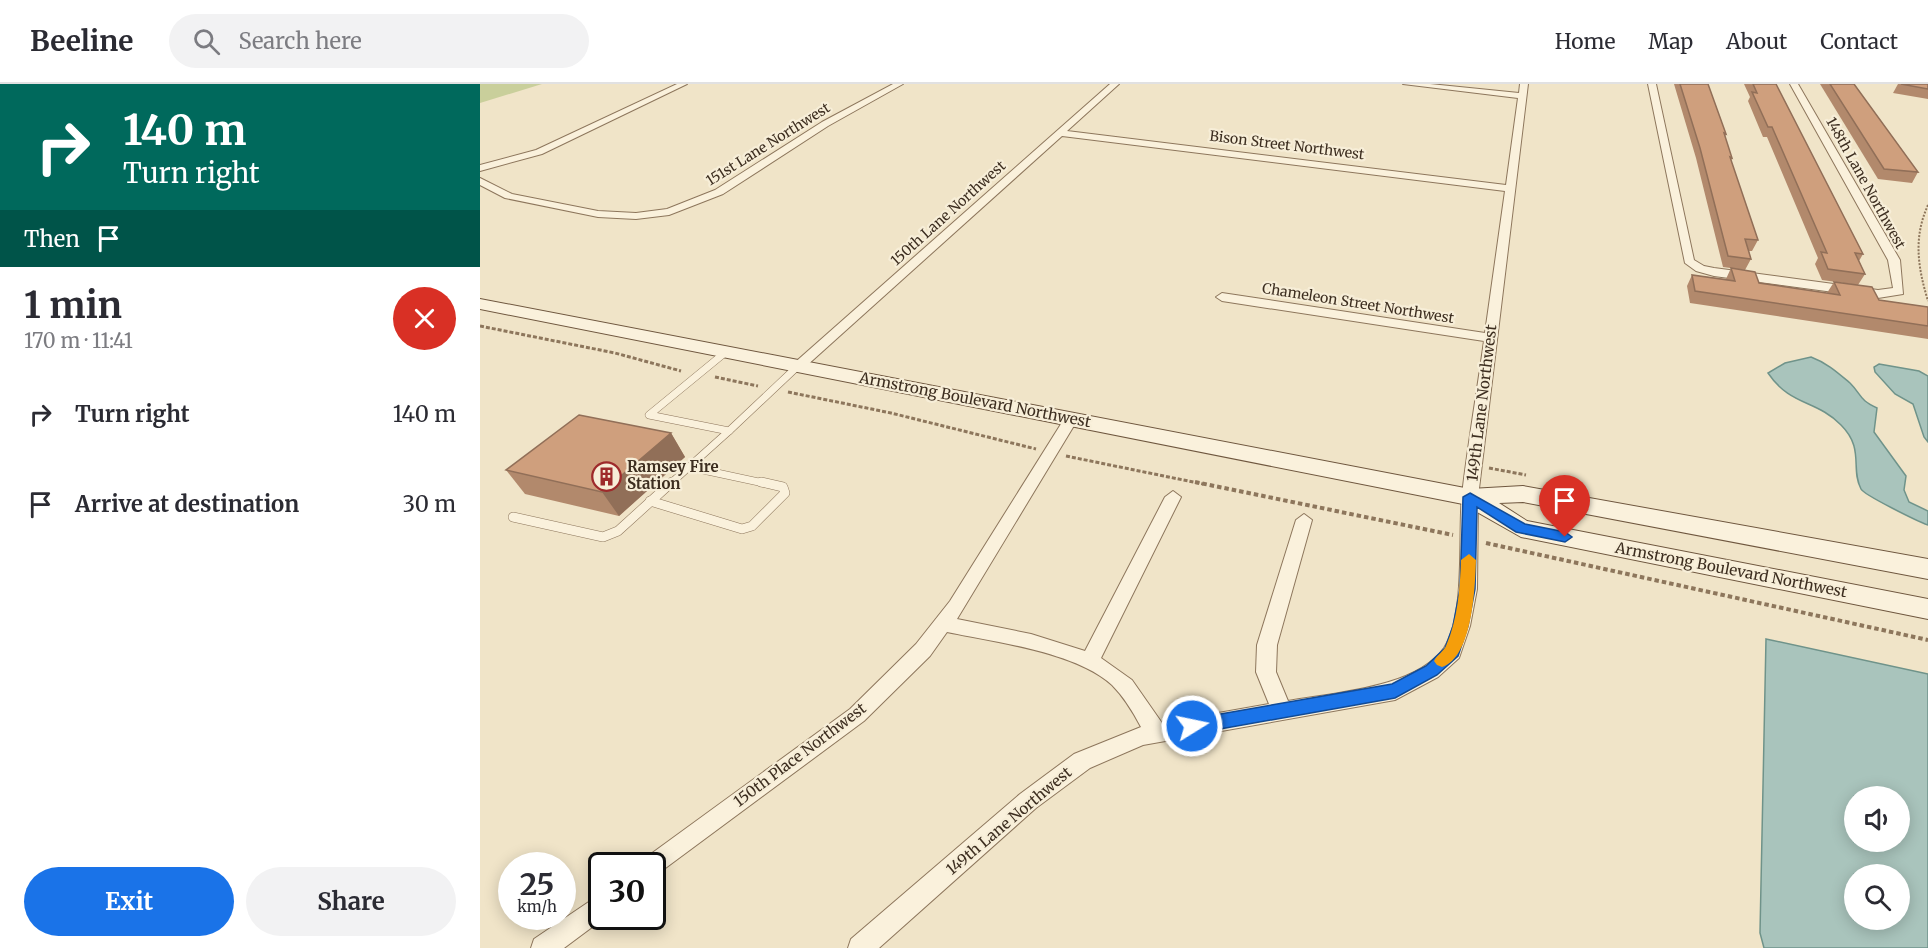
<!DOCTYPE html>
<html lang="en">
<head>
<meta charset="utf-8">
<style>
  body { margin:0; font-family:Merriweather,serif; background:#f2f2f3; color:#2b2b33; height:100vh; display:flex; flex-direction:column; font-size:22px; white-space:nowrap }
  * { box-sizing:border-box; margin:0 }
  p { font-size:20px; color:#7c7c81 }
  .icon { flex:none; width:33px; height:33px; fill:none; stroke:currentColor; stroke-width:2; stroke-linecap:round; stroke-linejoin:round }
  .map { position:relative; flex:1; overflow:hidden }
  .drawer { display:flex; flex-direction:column; background:#fff; width:480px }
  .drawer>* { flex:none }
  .guide { background:#00695c; color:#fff; overflow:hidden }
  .controls { position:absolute; left:1364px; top:702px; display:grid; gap:12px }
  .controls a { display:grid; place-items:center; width:66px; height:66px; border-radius:50%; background:#fff; box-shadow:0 3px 15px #0003; font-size:30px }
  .speed { position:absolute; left:18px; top:768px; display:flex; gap:12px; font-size:30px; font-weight:700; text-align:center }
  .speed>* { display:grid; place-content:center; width:78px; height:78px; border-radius:50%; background:#fff; box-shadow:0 3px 15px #0003; line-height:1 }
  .speed small { font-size:15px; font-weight:400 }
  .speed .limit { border:3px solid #111; border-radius:9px; background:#fff; color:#111 }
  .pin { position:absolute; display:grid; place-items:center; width:51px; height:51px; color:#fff; margin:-62px -26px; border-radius:50% 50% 50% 0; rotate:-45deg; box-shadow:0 0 6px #0007 }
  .pin .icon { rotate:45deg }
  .me { position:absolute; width:66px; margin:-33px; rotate:80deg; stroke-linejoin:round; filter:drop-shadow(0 0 4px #0008) }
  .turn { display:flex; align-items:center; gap:21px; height:126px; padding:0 24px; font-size:27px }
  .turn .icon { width:78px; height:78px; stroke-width:2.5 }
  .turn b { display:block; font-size:42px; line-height:51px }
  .then { display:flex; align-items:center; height:57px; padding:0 24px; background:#0003; gap:12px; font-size:22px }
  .round { display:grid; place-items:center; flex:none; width:63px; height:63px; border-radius:32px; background:#f2f2f3 }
  .headline { display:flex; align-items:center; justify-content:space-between; height:102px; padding:0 24px }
  h1 { font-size:36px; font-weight:700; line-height:45px }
  .action { display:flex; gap:12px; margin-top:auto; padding:12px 24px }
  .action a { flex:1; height:69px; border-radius:36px; background:#1a73e8; color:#fff; font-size:24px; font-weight:700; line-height:69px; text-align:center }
  .action a+a { background:#f2f2f3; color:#2b2b33 }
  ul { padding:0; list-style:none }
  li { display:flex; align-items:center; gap:18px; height:90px; padding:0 24px }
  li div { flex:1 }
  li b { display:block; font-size:22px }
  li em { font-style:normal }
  header { display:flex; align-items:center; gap:36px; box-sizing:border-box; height:84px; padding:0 30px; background:#fff; border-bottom:2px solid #e1e1e2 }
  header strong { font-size:28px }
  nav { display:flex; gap:33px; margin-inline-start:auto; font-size:21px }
  .search { width:420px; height:54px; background:#f2f2f3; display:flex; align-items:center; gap:15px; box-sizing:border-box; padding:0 21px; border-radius:33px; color:#7c7c81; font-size:22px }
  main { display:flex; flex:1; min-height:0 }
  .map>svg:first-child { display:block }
  .green { fill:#c9cf9b }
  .water { fill:#a9c4bc; stroke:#6f938a; stroke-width:1.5; fill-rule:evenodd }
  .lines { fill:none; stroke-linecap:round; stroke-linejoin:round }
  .lane-far1-casing { stroke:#8d765c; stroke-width:8 }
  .lane-casing { stroke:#8d765c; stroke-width:10 }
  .street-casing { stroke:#8d765c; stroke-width:2 }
  .secondary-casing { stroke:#6f573f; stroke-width:2 }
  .path-far2 { stroke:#8d765c; stroke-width:2; stroke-dasharray:2 1.5; stroke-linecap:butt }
  .path-far1 { stroke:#8d765c; stroke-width:3; stroke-dasharray:4 2; stroke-linecap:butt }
  .path { stroke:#8d765c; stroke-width:4; stroke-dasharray:4.5 3; stroke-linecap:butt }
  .lane-far1 { stroke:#faf1dc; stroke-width:7 }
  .lane { stroke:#faf1dc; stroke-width:9 }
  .street { fill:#faf1dc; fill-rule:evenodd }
  .secondary { fill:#faf1dc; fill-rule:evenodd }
  .wall { fill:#b2896c }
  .shaded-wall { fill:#916f58 }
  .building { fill:#cf9f7d; stroke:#916f58; stroke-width:1.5 }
  .route { fill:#1a73e8; stroke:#114b97; stroke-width:1.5 }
  .slow { fill:#f59e0b }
  .labels { text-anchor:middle; stroke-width:4.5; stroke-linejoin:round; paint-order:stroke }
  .far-street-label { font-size:14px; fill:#3d2e20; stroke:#f7eed8 }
  .street-label { font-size:15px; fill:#3d2e20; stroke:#f7eed8 }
  .poi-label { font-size:15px; font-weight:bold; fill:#3d2e20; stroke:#f7eed8; text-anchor:start }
</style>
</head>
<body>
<header>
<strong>Beeline</strong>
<div class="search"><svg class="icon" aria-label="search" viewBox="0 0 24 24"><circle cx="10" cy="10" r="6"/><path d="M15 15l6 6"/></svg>Search here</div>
<nav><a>Home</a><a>Map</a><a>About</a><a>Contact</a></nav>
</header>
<main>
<section class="drawer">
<div class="guide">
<div class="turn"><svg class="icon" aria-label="right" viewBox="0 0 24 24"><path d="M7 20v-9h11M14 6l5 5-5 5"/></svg><div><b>140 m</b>Turn right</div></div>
<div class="then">Then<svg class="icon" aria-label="arrive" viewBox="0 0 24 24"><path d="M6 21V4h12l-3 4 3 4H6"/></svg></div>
</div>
<div class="headline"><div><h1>1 min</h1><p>170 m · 11:41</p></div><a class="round" style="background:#d93025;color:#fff"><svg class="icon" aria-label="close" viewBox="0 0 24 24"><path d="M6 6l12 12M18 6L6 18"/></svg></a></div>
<ul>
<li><svg class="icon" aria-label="right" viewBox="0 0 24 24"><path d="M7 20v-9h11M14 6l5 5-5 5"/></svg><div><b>Turn right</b></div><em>140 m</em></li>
<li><svg class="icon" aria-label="arrive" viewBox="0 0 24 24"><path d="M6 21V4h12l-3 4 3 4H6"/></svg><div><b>Arrive at destination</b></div><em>30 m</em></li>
</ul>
<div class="action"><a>Exit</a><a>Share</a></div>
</section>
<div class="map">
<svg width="1448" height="864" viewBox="0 0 1448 864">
  <rect width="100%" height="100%" fill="#f0e4c8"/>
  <polygon class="green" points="0,0 62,0 0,19"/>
  <g class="water">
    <path d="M 1331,273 C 1347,279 1357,288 1370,299 C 1382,311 1379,316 1397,324 L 1394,348 L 1426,392 L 1424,406 L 1429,418 L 1448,427 L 1448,441 C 1437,437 1384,411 1381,405 C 1370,384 1385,365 1361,341 C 1337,316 1310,322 1288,289 L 1305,279 Z"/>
    <polygon points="1399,280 1439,287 1448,292 1448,358 1444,353 1433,320 1415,310 1395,288 1394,283"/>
    <path d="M 1286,555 L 1448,590 L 1448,864 L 1284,864 L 1280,849 ZM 1419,712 L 1419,758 L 1374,758 L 1374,712 ZM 1374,790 L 1419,790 L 1419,836 L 1374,836 Z"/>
  </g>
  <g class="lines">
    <defs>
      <g id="lane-far1">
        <polyline points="247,267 169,331 249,347 319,281"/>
        <polyline points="209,383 288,400"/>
        <polyline points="190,400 249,347"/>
      </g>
      <g id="lane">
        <polyline points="170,417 262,445 272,442 305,409 303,403 281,398"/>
        <polyline points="33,433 123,453 138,447 192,398"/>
      </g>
      <g id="street">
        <polygon points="197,0 207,0 62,70 0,87 0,81 56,66"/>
        <polygon points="413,0 423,0 348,42 243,110 189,131 156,135 118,133 25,114 0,101 0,94 32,110 118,127 156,129 187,125 235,106 342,38"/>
        <path d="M 630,0 L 639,0 L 587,47 L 1026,101 L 1038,14 L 923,0 L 950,0 L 1039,9 L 1040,0 L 1048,0 L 998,413 L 997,505 L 990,542 L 979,574 L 958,593 L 915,616 L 663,661 L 610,684 L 556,724 L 399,864 L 368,864 L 371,855 L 540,710 L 594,670 L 661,643 C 653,628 644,613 632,601 C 596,568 515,558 467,548 L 450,572 L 384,637 L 172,794 L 172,782 L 161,782 L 164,775 L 370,625 L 436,560 L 470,517 L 586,332 L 596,332 L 598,335 L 477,535 L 551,550 L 605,567 L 685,413 L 693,407 L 701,413 L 621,574 L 652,596 L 682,639 L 789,620 L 776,588 L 777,561 L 816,436 L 824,430 L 832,436 L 797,561 L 796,588 L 808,617 C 853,609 936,604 964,564 C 986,531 978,450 982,411 C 988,359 997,308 1004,257 L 742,217 L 736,213 L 742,209 L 1005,249 L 1025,107 L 582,52 L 324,284 L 314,284 L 312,281 Z"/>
        <polygon points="1168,0 1176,0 1214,176 1224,182 1234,184 1398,206 1413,204 1408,176 1310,0 1318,0 1420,176 1423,210 1398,214 1234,192 1216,187 1205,179"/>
        <polygon points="122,809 122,832 127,832 84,864 51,864 54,855"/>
      </g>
      <polygon id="secondary" points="0,215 990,405 1043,402 1448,475 1448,495 1043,418 1019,419 1047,437 1448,515 1448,535 1041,453 983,420 0,225"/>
    </defs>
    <use href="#lane-far1" class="lane-far1-casing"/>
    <use href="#lane" class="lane-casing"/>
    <use href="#street" class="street-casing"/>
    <use href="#secondary" class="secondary-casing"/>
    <path class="path-far2" d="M 1448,121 C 1433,154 1438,184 1448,217"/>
    <g class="path-far1">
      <polyline points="0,242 135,269 201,287"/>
      <polyline points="235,293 278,302"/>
      <polyline points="308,308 411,329 556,365"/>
      <polyline points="586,372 723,400"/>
      <polyline points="1009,384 1046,391"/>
    </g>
    <g class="path">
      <polyline points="715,398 973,451"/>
      <polyline points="1006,459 1448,556"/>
    </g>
    <use href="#lane-far1" class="lane-far1"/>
    <use href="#lane" class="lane"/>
    <use href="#street" class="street"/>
    <use href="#secondary" class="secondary"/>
  </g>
  <g class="wall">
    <polygon points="1194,0 1228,0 1246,50 1245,53 1252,74 1251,77 1278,156 1272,167 1269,167 1271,175 1265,186 1243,183 1216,74"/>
    <polygon points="1264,0 1296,0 1383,170 1379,177 1385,190 1378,201 1342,196 1335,180 1338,174 1287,53 1283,53 1268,17 1270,13"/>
    <polygon points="1340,0 1374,0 1438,88 1432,99 1398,95"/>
    <polygon points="1418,0 1448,0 1448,15 1413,9"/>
    <polygon points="1251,184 1279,199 1347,209 1354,198 1399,216 1448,223 1448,255 1210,219 1207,202 1212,191 1246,195"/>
    <polygon points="191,349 205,373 139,432 45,410 26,386"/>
  </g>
  <polygon class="shaded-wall" points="191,349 205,373 139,432 122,408"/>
  <g class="building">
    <polygon points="1200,0 1228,0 1246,50 1244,49 1252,74 1250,73 1278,156 1265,155 1271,175 1248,172 1220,64"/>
    <polygon points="1273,0 1296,0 1383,170 1375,169 1385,190 1348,185 1341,168 1347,169 1292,43 1288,43 1272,8 1277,9"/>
    <polygon points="1350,0 1374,0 1438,88 1404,85"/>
    <polygon points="1421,0 1448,0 1448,5"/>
    <polygon points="1251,184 1275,188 1279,199 1360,211 1354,198 1392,203 1399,216 1448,223 1448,242 1215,207 1212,191 1255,197"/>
    <polygon points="99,331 191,349 122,408 26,386"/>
  </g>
  <polygon class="route" points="990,409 1045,440 1085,448 1092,453 1085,458 1036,448 997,423 995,505 988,542 978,572 957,591 915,614 712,650 706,648 704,642 706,637 712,635 912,600 946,582 965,564 973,542 980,505 983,413"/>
  <path class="slow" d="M 989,470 L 996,476 C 995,503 993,573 962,583 L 957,581 L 954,577 C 957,571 964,567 966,562 C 978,535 980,504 981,476 Z"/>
  <defs>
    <symbol id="building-ring" viewBox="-11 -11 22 22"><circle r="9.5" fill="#f7eed8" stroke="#9e2a2b" stroke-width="1.5"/><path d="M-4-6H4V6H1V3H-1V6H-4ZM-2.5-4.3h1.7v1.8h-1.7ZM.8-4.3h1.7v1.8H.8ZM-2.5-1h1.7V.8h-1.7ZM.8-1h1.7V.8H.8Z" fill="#9e2a2b"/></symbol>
  </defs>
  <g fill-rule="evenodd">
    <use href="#building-ring" x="110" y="376" width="33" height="33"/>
  </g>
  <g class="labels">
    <g class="far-street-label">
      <text transform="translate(288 60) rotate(-32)" y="5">151st Lane Northwest</text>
      <text transform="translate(807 61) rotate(7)" y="5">Bison Street Northwest</text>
      <text transform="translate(1386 99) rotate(61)" y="5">148th Lane Northwest</text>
      <text transform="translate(468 129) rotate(-42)" y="5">150th Lane Northwest</text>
      <text transform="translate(878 219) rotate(9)" y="5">Chameleon Street Northwest</text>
    </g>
    <g class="street-label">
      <text transform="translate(495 316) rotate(11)" y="5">Armstrong Boulevard Northwest</text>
      <text transform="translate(1002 319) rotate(-83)" y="5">149th Lane Northwest</text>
      <text transform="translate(1251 486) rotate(11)" y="5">Armstrong Boulevard Northwest</text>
      <text transform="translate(320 671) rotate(-37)" y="5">150th Place Northwest</text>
      <text transform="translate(529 737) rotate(-40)" y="5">149th Lane Northwest</text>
    </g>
    <g class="poi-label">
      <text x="147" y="388">Ramsey Fire<tspan x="147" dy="17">Station</tspan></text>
    </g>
  </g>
</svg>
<div class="controls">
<a><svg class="icon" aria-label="sound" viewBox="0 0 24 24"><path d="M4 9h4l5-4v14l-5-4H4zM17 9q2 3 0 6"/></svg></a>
<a><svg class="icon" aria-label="search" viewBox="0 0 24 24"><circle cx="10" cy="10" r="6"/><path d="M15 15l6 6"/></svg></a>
</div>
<div class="speed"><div>25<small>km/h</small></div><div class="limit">30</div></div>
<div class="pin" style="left:1085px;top:453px;background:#d93025"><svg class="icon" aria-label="arrive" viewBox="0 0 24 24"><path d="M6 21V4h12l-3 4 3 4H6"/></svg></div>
<svg class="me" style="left:712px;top:642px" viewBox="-20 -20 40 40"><circle r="17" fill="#1a73e8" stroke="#fff" stroke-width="3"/><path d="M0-11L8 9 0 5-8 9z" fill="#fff"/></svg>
</div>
</main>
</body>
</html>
